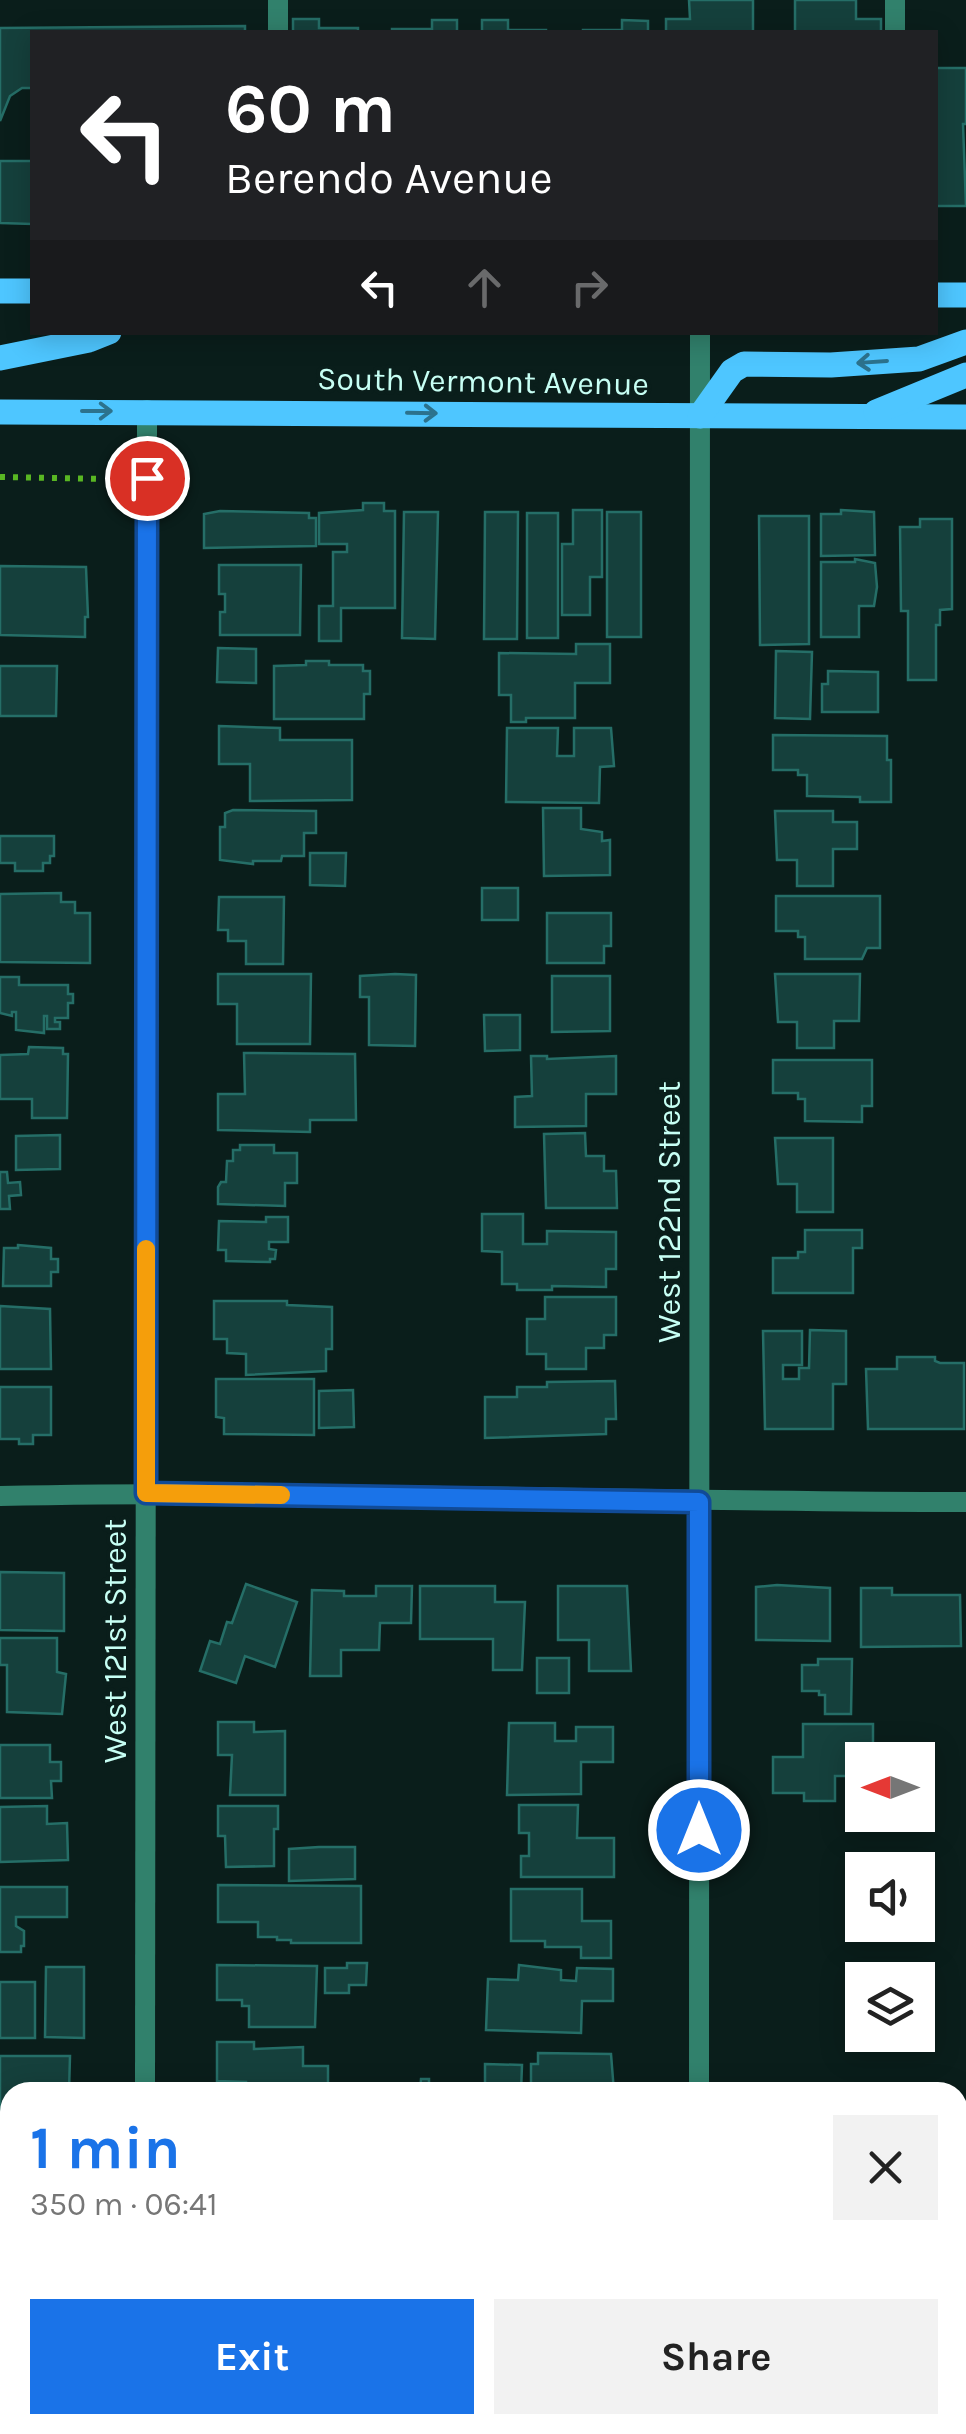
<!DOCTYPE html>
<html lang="en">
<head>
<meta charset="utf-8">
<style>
  body { margin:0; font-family:Karla,sans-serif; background:#f2f2f2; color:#222; height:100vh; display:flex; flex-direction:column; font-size:38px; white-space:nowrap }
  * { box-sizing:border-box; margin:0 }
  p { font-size:32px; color:#767676 }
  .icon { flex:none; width:55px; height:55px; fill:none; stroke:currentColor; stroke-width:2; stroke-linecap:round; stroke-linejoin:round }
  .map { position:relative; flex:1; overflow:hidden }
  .sheet { position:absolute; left:0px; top:2082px; width:968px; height:352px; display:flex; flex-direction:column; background:#fff; border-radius:30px 30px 0 0; box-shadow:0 5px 25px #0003 }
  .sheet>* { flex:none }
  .guide { position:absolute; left:30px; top:30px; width:908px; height:305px; border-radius:0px; box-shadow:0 5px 25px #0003; background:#202124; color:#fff; overflow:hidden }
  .needle { width:65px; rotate:270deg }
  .fabs { position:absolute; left:845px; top:1742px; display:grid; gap:20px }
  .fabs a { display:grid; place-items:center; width:90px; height:90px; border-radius:0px; background:#fff; box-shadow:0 5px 25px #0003; font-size:50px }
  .pin { position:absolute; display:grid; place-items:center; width:85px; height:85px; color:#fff; margin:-42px; border:5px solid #fff; border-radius:50%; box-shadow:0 2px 10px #0007 }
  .me { position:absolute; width:110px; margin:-55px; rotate:0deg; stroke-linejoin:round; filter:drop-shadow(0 0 8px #0008) }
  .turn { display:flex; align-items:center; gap:35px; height:210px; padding:0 30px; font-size:45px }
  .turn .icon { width:130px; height:130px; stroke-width:2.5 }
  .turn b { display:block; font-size:70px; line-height:85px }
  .lanes { display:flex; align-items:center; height:95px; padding:0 30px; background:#0003; justify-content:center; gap:50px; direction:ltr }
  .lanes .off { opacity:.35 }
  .round { display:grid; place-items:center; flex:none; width:105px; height:105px; border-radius:0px; background:#f2f2f2 }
  .summary { display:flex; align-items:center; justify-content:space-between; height:170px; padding:0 30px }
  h1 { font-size:60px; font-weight:700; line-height:75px; color:#1a73e8 }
  .primary-button { display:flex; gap:20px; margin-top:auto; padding:20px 30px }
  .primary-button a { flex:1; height:115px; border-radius:0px; background:#1a73e8; color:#fff; font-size:40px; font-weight:700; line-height:115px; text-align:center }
  .primary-button a+a { background:#f2f2f2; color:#222 }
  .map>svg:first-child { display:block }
  .building { fill:#15403c; stroke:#256e67; stroke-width:2.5 }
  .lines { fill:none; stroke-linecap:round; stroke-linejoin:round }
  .path { stroke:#59b723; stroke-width:6; stroke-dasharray:5 8; stroke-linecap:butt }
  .lane { stroke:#31816c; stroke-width:20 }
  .street { stroke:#31816c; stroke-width:20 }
  .primary { stroke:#4ec6ff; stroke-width:25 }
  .oneway { stroke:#2c728d }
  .route-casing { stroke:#114b97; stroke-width:25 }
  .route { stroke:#1a73e8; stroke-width:18 }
  .slow { stroke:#f59e0b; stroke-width:18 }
  .labels { text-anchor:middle; stroke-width:8; stroke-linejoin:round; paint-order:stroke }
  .street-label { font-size:32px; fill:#c7fff4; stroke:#0a1e1b }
</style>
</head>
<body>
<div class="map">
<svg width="966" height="2434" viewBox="0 0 966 2434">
  <rect width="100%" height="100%" fill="#0a1e1b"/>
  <g class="building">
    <polygon points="689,0 753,0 753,32 666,32 666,19 690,19"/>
    <polygon points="795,0 856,0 856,19 881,19 881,32 795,32"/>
    <polygon points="293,19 319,19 319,28 358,28 358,32 293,32"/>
    <polygon points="432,20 457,20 457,32 392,32 392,29 432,29"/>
    <polygon points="482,20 508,20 508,30 546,30 546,32 482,32"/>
    <polygon points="622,20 648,21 648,32 583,32 583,30 622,30"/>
    <polygon points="245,26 245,32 32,32 32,88 22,88 10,96 0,121 0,28"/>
    <polygon points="935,68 966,68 966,124 963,124 966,206 935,206"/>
    <polygon points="0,161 32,161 32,224 0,223"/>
    <polygon points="363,503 384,503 384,511 395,511 395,608 341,608 341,641 319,641 319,606 333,606 333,552 347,552 347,544 319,544 319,513 363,510"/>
    <polygon points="573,510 602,510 602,577 590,577 590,615 562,615 562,544 573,544"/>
    <polygon points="841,510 874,512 875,555 821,556 821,514 841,514"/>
    <polygon points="220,511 309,513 309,518 316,518 316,546 204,548 204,514"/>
    <polygon points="404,512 438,512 435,639 402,638"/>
    <polygon points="485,512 518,512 517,639 484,639"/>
    <rect x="607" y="512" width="34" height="125"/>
    <rect x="527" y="513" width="31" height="125"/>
    <polygon points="759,516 809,516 809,644 760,645"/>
    <polygon points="920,519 952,519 952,609 940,610 940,625 936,625 936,680 908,680 908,611 901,611 900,527 920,527"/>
    <polygon points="855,559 875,563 877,587 874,606 859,606 859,637 821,637 821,562 855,562"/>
    <polygon points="219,565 301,565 300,635 220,635 220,612 225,612 225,594 219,594"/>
    <polygon points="0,566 86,567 88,617 85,617 85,637 0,635"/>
    <polygon points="576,644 610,644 610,683 575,683 575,718 526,718 526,722 511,722 511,695 499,695 499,653 576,654"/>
    <polygon points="218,648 256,649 256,683 217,682"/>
    <polygon points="776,651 812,652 810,719 775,718"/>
    <polygon points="306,661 329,661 329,665 363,665 363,671 370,671 370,694 364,694 364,719 274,719 274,666 306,665"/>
    <polygon points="0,666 57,666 56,716 0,716"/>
    <polygon points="828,671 878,672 878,712 822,712 822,684 828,684"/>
    <polygon points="219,726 280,728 280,740 352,740 352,800 250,801 250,764 219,764"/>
    <polygon points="507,728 558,728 557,756 574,756 574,728 611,728 614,766 600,767 599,803 506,802"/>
    <polygon points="773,735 887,736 887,760 891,760 891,802 860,802 860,797 807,796 807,775 798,775 798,770 773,770"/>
    <polygon points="543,808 581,808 581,829 602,832 602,841 610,840 610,875 544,876"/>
    <polygon points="233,810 316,811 316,833 304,833 304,856 282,856 281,861 253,861 253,864 220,860 220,827 225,827 225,813"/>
    <polygon points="775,811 833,811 833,822 857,822 857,849 833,849 833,886 797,886 797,860 777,860"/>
    <polygon points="0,836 54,836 54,856 50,856 50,863 43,863 43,871 15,871 15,863 0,863"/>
    <polygon points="310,853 346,853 345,886 310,885"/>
    <rect x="482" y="888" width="36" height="32"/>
    <polygon points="61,893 61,902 75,902 75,913 90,913 90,963 0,962 0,894"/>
    <polygon points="776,896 880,896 880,948 867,948 862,959 805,959 805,937 798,937 798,931 776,931"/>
    <polygon points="219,897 284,897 283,964 246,964 246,941 228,941 228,930 218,930"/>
    <polygon points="547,913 611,913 611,946 604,946 604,963 547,963"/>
    <polygon points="218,974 311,974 310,1044 237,1044 237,1004 218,1004"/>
    <polygon points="395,974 416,975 415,1046 369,1045 369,997 360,997 360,976"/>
    <polygon points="775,974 860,974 859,1021 834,1021 834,1048 797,1048 797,1022 778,1022"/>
    <polygon points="552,976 610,976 610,1031 552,1032"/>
    <polygon points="0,977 19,977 19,985 68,985 68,994 73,994 73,1003 68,1003 68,1018 55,1018 55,1022 60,1022 60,1029 47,1029 47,1016 44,1016 44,1033 16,1030 16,1012 12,1012 12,1016 0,1013"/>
    <polygon points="484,1015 520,1015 520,1050 485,1051"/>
    <polygon points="29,1047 63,1048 63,1054 68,1054 67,1118 32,1118 32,1099 0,1099 0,1055 28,1054"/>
    <polygon points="244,1053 355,1054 356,1120 310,1120 310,1132 218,1130 218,1094 245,1094"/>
    <polygon points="531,1056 547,1056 547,1059 616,1056 616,1094 586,1094 586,1126 515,1127 515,1097 532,1096"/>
    <polygon points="773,1060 872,1060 872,1106 862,1106 862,1122 805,1121 805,1099 798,1099 798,1093 773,1093"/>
    <polygon points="585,1133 586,1156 604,1156 604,1171 616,1171 617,1208 546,1208 544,1134"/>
    <polygon points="60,1135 60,1169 16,1170 16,1136"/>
    <polygon points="775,1138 833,1138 833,1212 797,1212 797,1184 778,1184"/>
    <polygon points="240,1145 274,1145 274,1153 297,1153 297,1183 285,1183 285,1206 218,1204 218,1187 221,1182 226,1182 227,1161 233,1161 233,1150 240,1150"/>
    <polygon points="0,1172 7,1172 8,1183 20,1182 21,1195 9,1196 10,1209 0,1209"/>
    <polygon points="482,1214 523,1214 523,1244 547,1244 547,1231 616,1232 616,1269 606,1269 606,1287 552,1286 552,1290 517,1290 517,1284 502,1284 502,1252 482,1251"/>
    <polygon points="266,1217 288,1217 288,1242 269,1242 269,1249 276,1250 275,1259 270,1259 270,1262 226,1261 226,1250 218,1250 219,1221 266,1222"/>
    <polygon points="805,1230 862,1230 862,1248 853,1248 853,1293 773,1293 773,1258 798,1258 798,1252 805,1252"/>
    <polygon points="18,1245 51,1248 51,1259 58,1259 58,1272 51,1272 51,1286 3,1286 4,1248 18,1248"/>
    <polygon points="545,1297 616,1297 616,1335 604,1335 604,1348 586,1348 586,1369 546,1369 546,1354 527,1354 527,1319 545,1319"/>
    <polygon points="214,1301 287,1301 287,1305 332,1307 332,1349 326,1349 326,1371 246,1375 246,1354 227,1353 227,1339 214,1339"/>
    <polygon points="0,1306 50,1309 51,1369 0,1369"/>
    <polygon points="810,1330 846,1331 846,1384 833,1384 833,1429 765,1429 763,1331 802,1331 802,1365 783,1365 783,1379 799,1379 799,1368 809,1368"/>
    <polygon points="897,1357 935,1357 935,1361 940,1363 964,1363 964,1429 868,1429 866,1369 897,1369"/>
    <polygon points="216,1379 314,1379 314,1435 224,1434 224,1418 216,1417"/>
    <polygon points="615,1381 616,1419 606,1419 606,1434 485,1438 485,1397 517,1397 517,1387 547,1387 547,1382"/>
    <polygon points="0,1387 51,1387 51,1435 33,1435 33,1444 19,1444 19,1439 0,1439"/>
    <polygon points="353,1390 354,1427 319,1428 319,1391"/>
    <polygon points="0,1572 64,1573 64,1631 0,1630"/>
    <polygon points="246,1584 297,1602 275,1667 245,1656 236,1683 200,1671 210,1641 220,1644 227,1622 232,1623"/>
    <polygon points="777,1585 830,1588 830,1641 756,1640 756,1587"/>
    <polygon points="376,1586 412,1586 411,1623 380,1623 379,1650 341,1650 341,1676 310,1676 312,1590 344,1591 344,1596 376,1596"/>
    <polygon points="420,1586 495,1586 495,1602 525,1602 522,1670 493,1670 493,1639 420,1639"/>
    <polygon points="558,1586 627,1586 631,1671 589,1671 589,1640 558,1640"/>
    <polygon points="861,1588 892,1588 892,1595 960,1595 961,1646 861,1647"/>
    <polygon points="0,1638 57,1638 57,1672 66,1674 62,1714 7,1712 7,1665 0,1665"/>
    <rect x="537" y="1658" width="32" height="35"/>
    <polygon points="818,1659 852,1659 851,1714 825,1714 825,1695 819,1695 819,1691 802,1691 802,1665 818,1665"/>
    <polygon points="218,1722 254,1722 254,1732 285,1731 285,1795 230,1795 232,1755 218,1755"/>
    <polygon points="509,1723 555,1723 555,1741 576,1741 576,1727 613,1727 613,1762 581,1762 581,1794 507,1795"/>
    <polygon points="803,1724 873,1724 873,1760 862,1760 862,1776 835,1776 835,1801 804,1801 804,1793 773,1793 773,1757 803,1757"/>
    <polygon points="0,1745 50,1745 50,1762 61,1762 61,1781 51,1781 52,1798 0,1798"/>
    <polygon points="519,1805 578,1805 577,1838 614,1838 614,1877 521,1877 521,1856 529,1856 529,1833 519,1833"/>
    <polygon points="47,1806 47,1824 67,1823 68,1860 0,1862 0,1807"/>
    <polygon points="218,1806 278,1806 278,1829 274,1829 274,1866 226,1867 225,1836 218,1836"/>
    <polygon points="319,1847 355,1847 355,1879 289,1881 289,1849"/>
    <polygon points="218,1885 361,1886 361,1943 291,1943 291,1940 277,1940 277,1937 258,1937 258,1922 218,1922"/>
    <polygon points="0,1887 67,1887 67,1917 16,1917 16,1926 24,1931 24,1946 21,1946 21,1952 0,1952"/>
    <polygon points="511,1889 582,1889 582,1921 611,1921 611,1958 581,1958 581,1947 545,1947 545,1941 511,1941"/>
    <polygon points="347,1963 367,1963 366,1985 349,1985 349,1993 325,1993 325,1968 347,1968"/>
    <polygon points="217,1965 317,1966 315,2027 249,2027 249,2006 242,2006 242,2000 217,2000"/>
    <polygon points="519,1965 561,1970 561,1980 576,1981 577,1968 613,1969 613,2001 582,2001 581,2033 486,2030 488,1979 518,1980"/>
    <polygon points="46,1967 84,1967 84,2038 45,2037"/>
    <rect x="0" y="1982" width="35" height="56"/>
    <polygon points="217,2042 254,2042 254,2049 303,2047 303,2066 328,2066 328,2092 246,2092 246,2082 217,2081"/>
    <polygon points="538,2053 611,2054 614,2092 537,2092 537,2085 531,2085 531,2064 538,2064"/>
    <polygon points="0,2056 70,2056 69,2092 10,2092 10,2120 0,2120"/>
    <polygon points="485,2064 522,2065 521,2092 420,2092 421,2079 429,2079 429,2086 485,2087"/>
    <rect x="0" y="2139" width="10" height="58"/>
    <rect x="0" y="2211" width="10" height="43"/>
    <rect x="0" y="2317" width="10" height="35"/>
    <polygon points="3,2393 10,2393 10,2425 48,2425 48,2434 3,2434"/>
    <rect x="246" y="2425" width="103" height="9"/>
    <polygon points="449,2425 584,2425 593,2434 441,2434"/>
  </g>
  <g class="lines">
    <polyline class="path" points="0,477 103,479"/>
    <g class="lane">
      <polyline points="278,32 278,0"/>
      <polyline points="895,32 895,0"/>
      <polyline points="0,2273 10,2272"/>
    </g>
    <g class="street">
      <path d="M 0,1496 C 322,1489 644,1502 966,1502"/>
      <polyline points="145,2092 147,410"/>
      <polyline points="699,2092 700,332"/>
      <polyline points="144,2434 144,2425"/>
      <polyline points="699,2434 699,2425"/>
    </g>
    <g class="primary">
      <polyline points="0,291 32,291"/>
      <polyline points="935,295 966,295"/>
      <polyline points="0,358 89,340 109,332"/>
      <polyline points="0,412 966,417"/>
      <polyline points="876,412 966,375"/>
      <polyline points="700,416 732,371 744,364 831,365 919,359 966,342"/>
    </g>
  </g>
  <defs><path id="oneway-shaft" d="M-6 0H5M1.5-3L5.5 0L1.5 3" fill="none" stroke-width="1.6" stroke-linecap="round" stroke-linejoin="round" transform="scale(2.5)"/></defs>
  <g class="oneway">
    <use href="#oneway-shaft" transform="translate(872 362) rotate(176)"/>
    <use href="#oneway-shaft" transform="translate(97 411)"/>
    <use href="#oneway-shaft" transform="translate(422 413) rotate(1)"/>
  </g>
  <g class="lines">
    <defs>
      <polyline id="route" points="147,478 146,1493 699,1502 699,1830"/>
    </defs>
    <use href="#route" class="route-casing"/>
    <use href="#route" class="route"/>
    <polyline class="slow" points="146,1249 146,1493 281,1495"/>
  </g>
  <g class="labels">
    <g class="street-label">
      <text transform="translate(483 381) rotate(1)" y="11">South Vermont Avenue</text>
      <text transform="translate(669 1212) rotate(-90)" y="11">West 122nd Street</text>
      <text transform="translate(115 1641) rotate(-90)" y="11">West 121st Street</text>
    </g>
  </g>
</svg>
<div class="fabs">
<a><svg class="needle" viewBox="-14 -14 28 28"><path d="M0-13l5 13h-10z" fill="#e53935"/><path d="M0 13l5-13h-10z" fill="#767676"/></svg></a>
<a><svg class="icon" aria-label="sound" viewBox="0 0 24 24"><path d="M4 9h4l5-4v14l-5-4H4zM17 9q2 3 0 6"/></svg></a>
<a><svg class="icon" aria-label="layers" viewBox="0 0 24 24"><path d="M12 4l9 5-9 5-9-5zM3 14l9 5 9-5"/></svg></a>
</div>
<div class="pin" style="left:147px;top:478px;background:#d93025"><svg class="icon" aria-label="arrive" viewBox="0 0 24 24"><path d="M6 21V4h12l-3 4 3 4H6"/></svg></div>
<svg class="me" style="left:699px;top:1830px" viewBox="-20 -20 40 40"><circle r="17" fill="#1a73e8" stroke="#fff" stroke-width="3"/><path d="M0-11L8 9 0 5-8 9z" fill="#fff"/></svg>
<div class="guide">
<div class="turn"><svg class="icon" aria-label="left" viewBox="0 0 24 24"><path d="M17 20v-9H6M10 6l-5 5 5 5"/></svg><div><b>60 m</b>Berendo Avenue</div></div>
<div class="lanes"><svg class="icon" aria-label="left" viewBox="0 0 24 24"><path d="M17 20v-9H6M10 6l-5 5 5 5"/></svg><svg class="icon off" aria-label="ahead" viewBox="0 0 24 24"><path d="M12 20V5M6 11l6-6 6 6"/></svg><svg class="icon off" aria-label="right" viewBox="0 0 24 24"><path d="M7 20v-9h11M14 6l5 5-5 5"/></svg></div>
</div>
<section class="sheet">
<div class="summary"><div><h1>1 min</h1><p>350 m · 06:41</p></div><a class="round"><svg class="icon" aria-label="close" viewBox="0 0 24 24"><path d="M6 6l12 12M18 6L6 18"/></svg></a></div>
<div class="primary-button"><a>Exit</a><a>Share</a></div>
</section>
</div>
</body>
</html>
